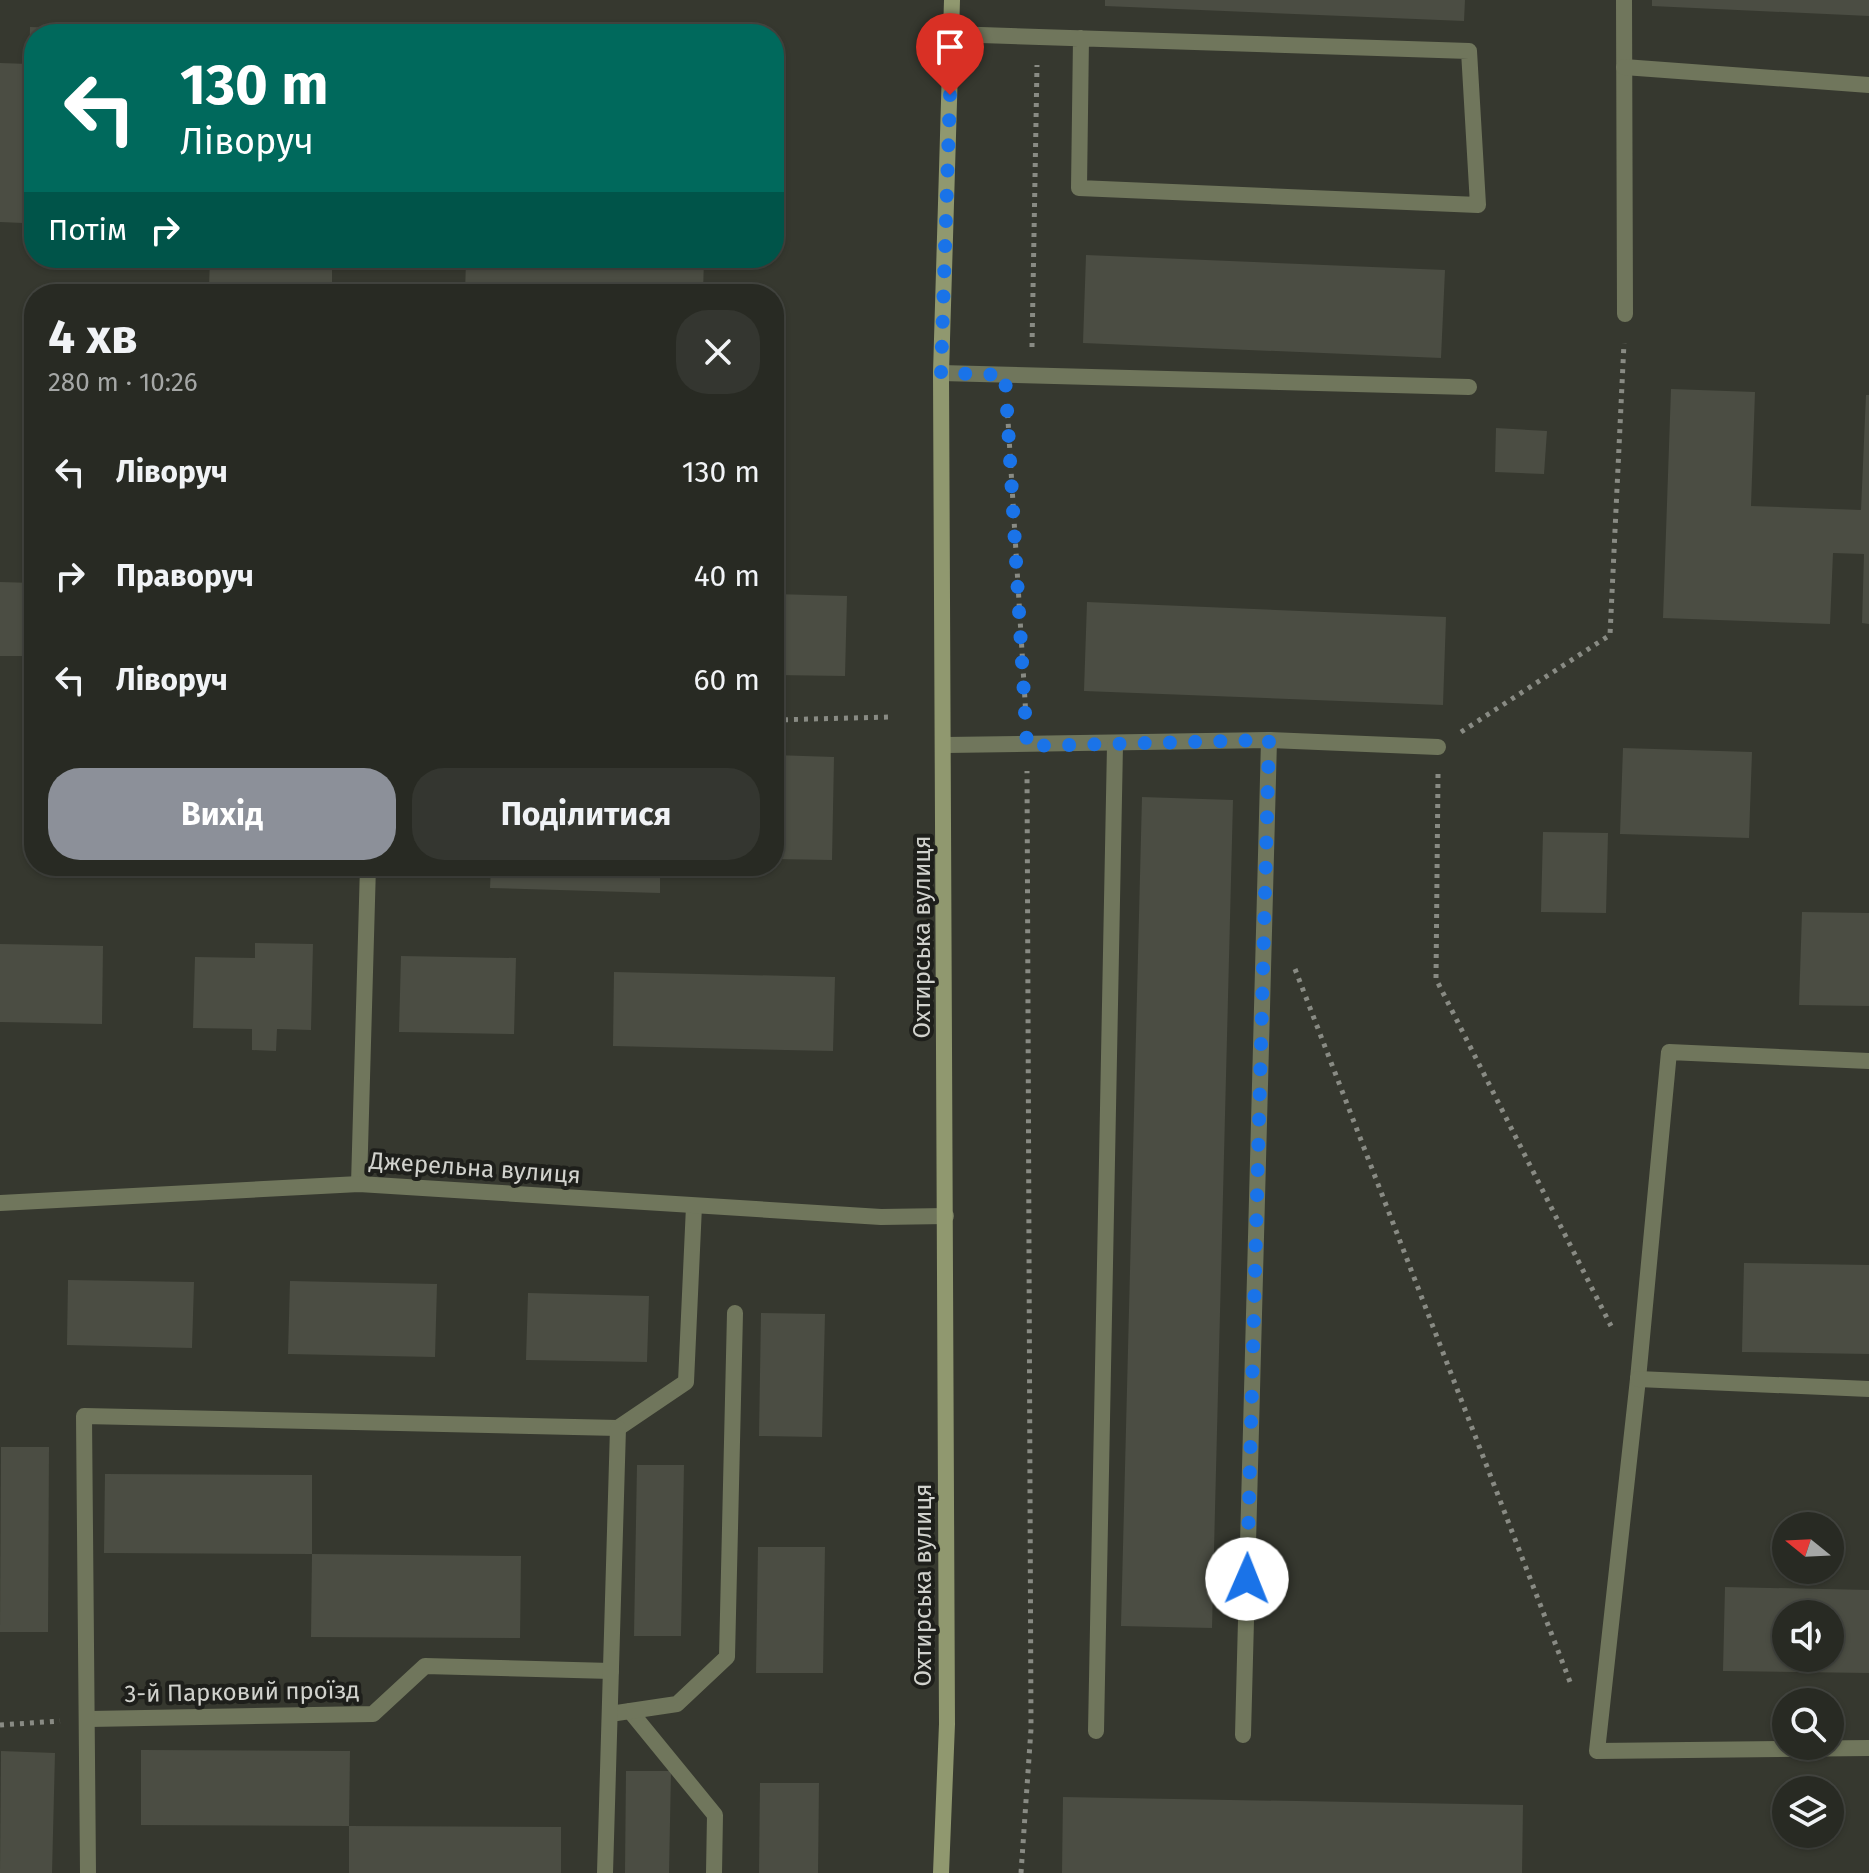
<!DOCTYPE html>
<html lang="uk">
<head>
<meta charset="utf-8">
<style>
  body { margin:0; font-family:"Fira Sans",sans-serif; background:#343630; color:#f1f3f6; height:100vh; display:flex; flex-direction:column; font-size:30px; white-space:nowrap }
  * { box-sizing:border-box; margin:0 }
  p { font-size:26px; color:#a5a7a6 }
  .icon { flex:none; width:44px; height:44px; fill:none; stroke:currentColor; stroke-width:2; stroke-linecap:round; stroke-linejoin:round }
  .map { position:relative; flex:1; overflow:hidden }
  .sheet { position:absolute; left:24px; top:284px; width:760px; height:592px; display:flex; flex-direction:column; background:#282a23; border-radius:32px; box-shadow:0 2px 6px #0004,0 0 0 2px #444641 }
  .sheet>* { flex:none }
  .banner { position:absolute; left:24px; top:24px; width:760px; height:244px; border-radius:32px; box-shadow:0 2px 6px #0004,0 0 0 2px #444641; background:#00695c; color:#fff; overflow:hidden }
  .needle { width:52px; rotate:288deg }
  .controls { position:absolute; left:1772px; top:1512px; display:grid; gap:16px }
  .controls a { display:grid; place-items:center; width:72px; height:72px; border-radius:50%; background:#282a23; box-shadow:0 2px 6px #0004,0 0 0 2px #444641; font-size:40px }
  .pin { position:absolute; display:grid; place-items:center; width:68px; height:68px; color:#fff; margin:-82px -34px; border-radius:50% 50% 50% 0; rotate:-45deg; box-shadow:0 0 8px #0007 }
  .pin .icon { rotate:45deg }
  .me { position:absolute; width:88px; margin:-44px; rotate:1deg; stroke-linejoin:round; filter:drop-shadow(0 0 6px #0008) }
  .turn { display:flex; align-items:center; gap:28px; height:168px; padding:0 24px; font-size:36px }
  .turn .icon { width:104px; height:104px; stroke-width:2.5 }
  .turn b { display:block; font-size:56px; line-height:68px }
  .then { display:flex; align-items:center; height:76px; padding:0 24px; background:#0003; gap:16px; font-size:30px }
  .round { display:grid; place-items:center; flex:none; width:84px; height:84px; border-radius:32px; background:#343630 }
  .overview { display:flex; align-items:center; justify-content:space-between; height:136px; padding:0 24px }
  h1 { font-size:48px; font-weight:700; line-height:60px }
  .primary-button { display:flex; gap:16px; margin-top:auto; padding:16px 24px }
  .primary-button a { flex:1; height:92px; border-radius:32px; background:#8c9099; color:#fff; font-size:32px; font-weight:700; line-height:92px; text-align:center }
  .primary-button a+a { background:#343630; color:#f1f3f6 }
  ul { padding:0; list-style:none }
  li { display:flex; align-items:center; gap:24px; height:104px; padding:0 24px }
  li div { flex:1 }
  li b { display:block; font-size:30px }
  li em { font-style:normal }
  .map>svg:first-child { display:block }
  .building { fill:#4b4d43; fill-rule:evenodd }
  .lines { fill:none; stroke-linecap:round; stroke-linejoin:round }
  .path { stroke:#898b84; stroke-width:5; stroke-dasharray:4 6; stroke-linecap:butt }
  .lane { stroke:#70765c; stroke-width:16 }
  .street { stroke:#70765c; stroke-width:16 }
  .secondary { stroke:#90986f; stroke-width:16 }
  .route { stroke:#1a73e8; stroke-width:14; stroke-dasharray:0 25.2 }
  .labels { text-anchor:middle; stroke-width:8; stroke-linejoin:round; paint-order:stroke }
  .street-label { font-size:24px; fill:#d1d2cd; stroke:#1e1f1b }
</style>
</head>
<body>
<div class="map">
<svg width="1869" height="1873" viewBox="0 0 1869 1873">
  <rect width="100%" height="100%" fill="#36382f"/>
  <g class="building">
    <polygon points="1105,0 1465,0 1464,21 1105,6"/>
    <polygon points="1652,0 1869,0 1869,16 1652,6"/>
    <polygon points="30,27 110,30 110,34 34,34 34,234 23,233 23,223 0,222 0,63 29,64"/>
    <polygon points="1086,255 1445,270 1441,358 1083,343"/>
    <polygon points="65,258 106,258 106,266 64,264"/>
    <polygon points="210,258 332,258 332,282 357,283 356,294 224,294 225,288 209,287"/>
    <polygon points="613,258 704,258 703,294 465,294 466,259 612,263"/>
    <polygon points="1671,389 1755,392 1751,506 1861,510 1866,395 1869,395 1869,624 1862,623 1864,554 1833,553 1830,624 1663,618"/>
    <polygon points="1496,428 1547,431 1544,474 1495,472"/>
    <polygon points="0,582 34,583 34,656 0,656"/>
    <polygon points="774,594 847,596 845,676 774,675"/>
    <polygon points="1087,602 1446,617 1443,705 1084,691"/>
    <polygon points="1623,748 1752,752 1749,838 1620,834"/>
    <polygon points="774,755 834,757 832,860 774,859"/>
    <polygon points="1142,797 1233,800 1212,1628 1121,1626"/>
    <polygon points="1543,832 1608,833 1606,913 1541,912"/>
    <polygon points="48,866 191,866 191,874 48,870"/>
    <polygon points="491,866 660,866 660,893 490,888"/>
    <polygon points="1802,912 1869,913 1869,1006 1799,1005"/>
    <polygon points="255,943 313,944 311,1030 277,1029 276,1051 252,1050 252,1029 193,1028 195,957 255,958"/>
    <polygon points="0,944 103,946 102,1024 0,1022"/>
    <polygon points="401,956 516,958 514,1034 399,1032"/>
    <polygon points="614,972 835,977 833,1051 613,1046"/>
    <polygon points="1744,1263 1869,1265 1869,1354 1742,1352"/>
    <polygon points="68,1280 194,1282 192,1348 67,1345"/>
    <polygon points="290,1281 437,1284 435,1357 288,1354"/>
    <polygon points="528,1293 649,1296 647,1362 526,1360"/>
    <polygon points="761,1313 825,1314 822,1437 759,1436"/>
    <polygon points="1,1447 49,1447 48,1632 0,1632"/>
    <polygon points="637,1465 684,1465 681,1636 634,1636"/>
    <polygon points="105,1474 312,1475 312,1554 104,1553"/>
    <polygon points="758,1547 825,1547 823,1673 756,1673"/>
    <polygon points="312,1554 521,1556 520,1638 311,1637"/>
    <path d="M 1725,1587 L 1869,1590 L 1869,1673 L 1723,1671 ZM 1786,1614 L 1830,1614 L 1830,1658 L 1786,1658 Z"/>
    <polygon points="141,1750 350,1751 349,1826 141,1825"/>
    <polygon points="1,1751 55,1753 52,1873 0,1873"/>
    <polygon points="626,1771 671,1771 669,1873 625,1873"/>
    <polygon points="760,1783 819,1783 818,1873 759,1873"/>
    <polygon points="1063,1797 1523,1805 1522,1873 1062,1873"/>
    <polygon points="349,1826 561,1827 561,1873 349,1873"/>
  </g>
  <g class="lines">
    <g class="path">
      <polyline points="1032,347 1037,65"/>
      <polyline points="1007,404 1026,717"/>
      <polyline points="774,720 889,717"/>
      <polyline points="1461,732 1610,635 1624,343"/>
      <polyline points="1438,774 1436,979 1611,1326"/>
      <polyline points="1295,969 1572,1687"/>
      <polyline points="0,1725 60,1721"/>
      <polyline points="1021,1873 1031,1729 1027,771"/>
    </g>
    <g class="lane">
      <polyline points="1624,0 1625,314"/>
      <polyline points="951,34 1469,51 1478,205 1079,188 1081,38"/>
      <polyline points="1624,67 1869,85"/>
      <polyline points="941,373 1469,387"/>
      <polyline points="946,745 1269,740 1438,747"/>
      <polyline points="1869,1061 1669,1052 1638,1379 1597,1751 1869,1748"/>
      <polyline points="359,1184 368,866"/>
      <polyline points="1638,1379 1869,1389"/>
      <polyline points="630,1711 715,1815 714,1873"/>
      <polyline points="610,1714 677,1704 727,1657 735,1313"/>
      <polyline points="89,1719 373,1714 425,1666 611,1671"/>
      <polyline points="1096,1731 1115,745"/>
      <polyline points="1243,1735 1269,740"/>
      <polyline points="88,1873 84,1416 618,1428 686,1382 694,1206"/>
      <polyline points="605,1873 618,1428"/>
    </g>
    <polyline class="street" points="0,1203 359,1184 881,1217 946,1216"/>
    <polyline class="secondary" points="941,1873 947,1724 941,373 952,0"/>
  </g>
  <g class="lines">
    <polyline class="route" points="950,95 941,373 1005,375 1027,746 1269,740 1247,1579"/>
  </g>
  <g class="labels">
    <g class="street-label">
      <text transform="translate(922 937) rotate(-90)" y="8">Охтирська вулиця</text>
      <text transform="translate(475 1168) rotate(4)" y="8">Джерельна вулиця</text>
      <text transform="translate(923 1585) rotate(-90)" y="8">Охтирська вулиця</text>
      <text transform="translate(242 1692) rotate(-1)" y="8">3-й Парковий проїзд</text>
    </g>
  </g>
</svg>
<div class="controls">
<a><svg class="needle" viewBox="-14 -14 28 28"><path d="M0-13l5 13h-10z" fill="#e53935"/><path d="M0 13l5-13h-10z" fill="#a5a7a6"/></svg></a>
<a><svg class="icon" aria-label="sound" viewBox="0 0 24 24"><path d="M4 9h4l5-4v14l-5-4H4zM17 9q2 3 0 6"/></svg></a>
<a><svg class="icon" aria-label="search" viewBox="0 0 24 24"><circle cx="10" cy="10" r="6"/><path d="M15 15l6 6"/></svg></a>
<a><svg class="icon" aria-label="layers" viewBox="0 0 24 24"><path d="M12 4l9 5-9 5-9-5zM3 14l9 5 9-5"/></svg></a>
</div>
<div class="pin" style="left:950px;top:95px;background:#d93025"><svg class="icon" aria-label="arrive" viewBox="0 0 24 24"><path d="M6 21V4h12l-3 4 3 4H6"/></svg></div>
<svg class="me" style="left:1247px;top:1579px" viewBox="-20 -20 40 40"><circle r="19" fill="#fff"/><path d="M0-13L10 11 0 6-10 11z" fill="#1a73e8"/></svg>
<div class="banner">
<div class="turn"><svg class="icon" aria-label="left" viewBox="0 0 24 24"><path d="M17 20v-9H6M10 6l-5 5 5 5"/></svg><div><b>130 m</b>Ліворуч</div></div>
<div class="then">Потім<svg class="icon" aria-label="right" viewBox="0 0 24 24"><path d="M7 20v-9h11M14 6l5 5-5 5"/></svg></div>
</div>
<section class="sheet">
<div class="overview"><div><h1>4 хв</h1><p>280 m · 10:26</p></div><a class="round"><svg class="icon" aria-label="close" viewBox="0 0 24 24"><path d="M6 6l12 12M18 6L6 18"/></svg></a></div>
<ul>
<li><svg class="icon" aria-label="left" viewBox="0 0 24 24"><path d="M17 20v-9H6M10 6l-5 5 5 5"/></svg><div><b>Ліворуч</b></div><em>130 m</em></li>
<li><svg class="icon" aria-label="right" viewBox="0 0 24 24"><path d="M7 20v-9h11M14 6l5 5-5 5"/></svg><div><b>Праворуч</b></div><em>40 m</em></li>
<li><svg class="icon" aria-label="left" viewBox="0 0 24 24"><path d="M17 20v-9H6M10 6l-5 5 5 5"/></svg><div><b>Ліворуч</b></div><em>60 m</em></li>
</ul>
<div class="primary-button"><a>Вихід</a><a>Поділитися</a></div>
</section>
</div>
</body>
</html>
